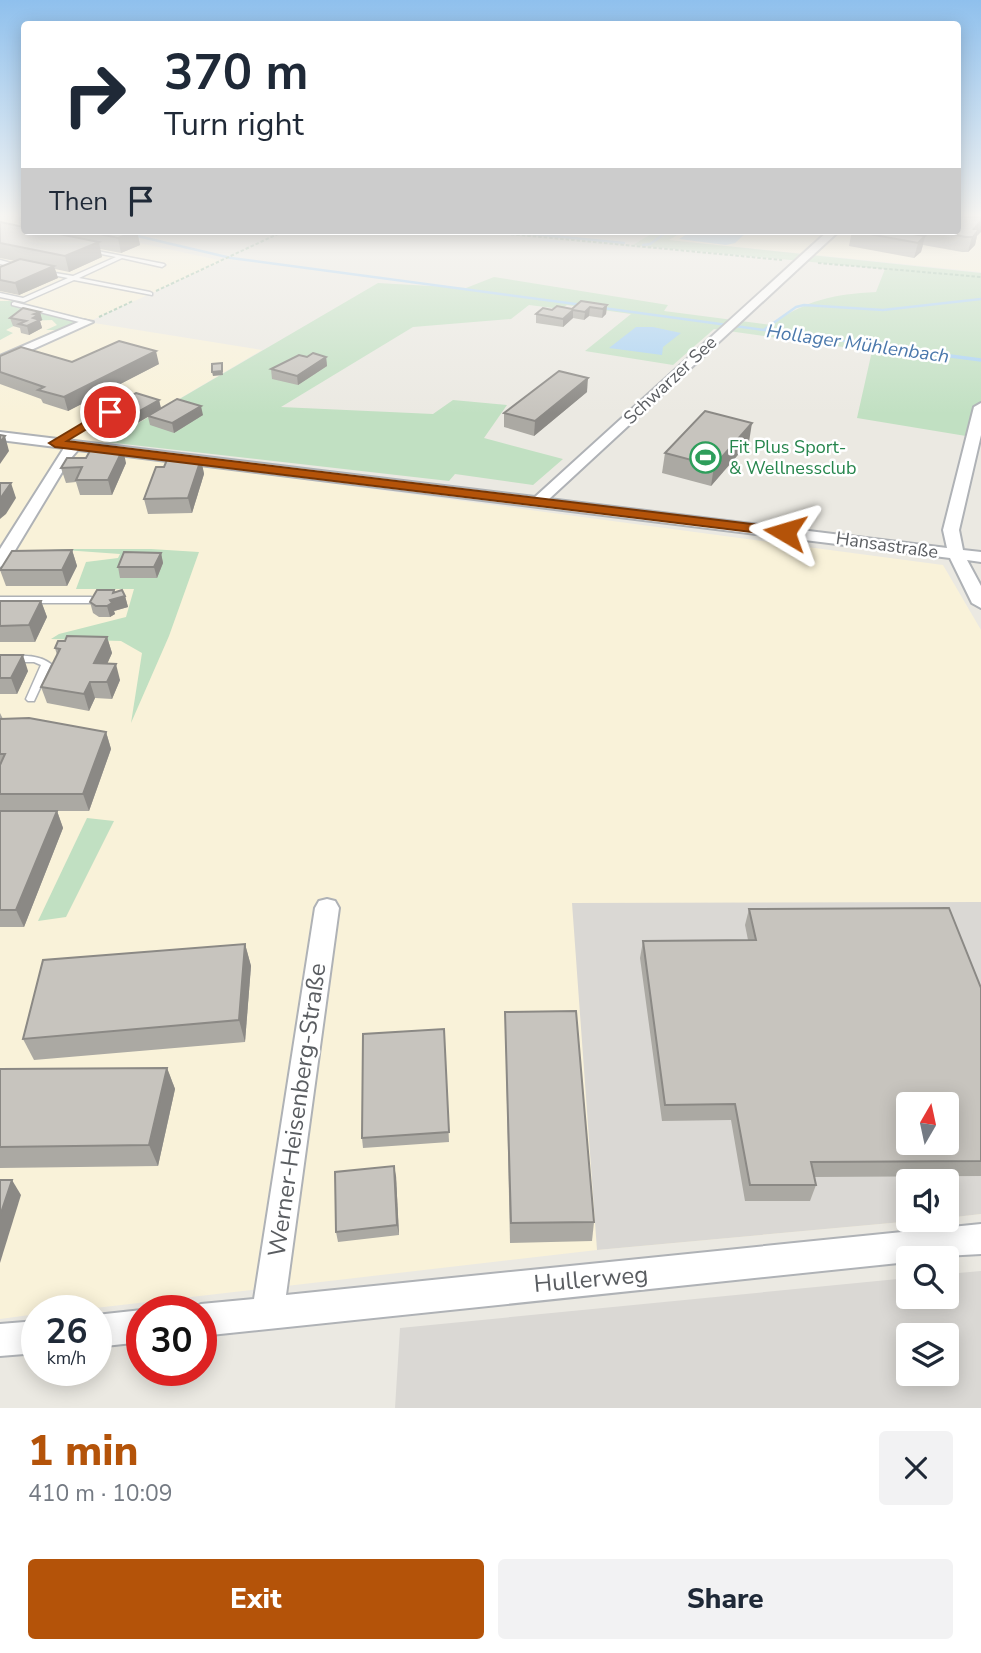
<!DOCTYPE html>
<html lang="en">
<head>
<meta charset="utf-8">
<style>
  body { margin:0; font-family:"Nunito Sans",sans-serif; background:#f2f2f3; color:#1f2937; height:100vh; display:flex; flex-direction:column; font-size:26px; white-space:nowrap }
  * { box-sizing:border-box; margin:0 }
  p { font-size:23px; color:#747a83 }
  .icon { flex:none; width:38px; height:38px; fill:none; stroke:currentColor; stroke-width:2; stroke-linecap:round; stroke-linejoin:round }
  .map { position:relative; height:1408px; overflow:hidden }
  .sheet { display:flex; flex-direction:column; background:#fff; flex:1 }
  .sheet>* { flex:none }
  .hud { position:absolute; left:21px; top:21px; width:940px; height:214px; border-radius:7px; box-shadow:0 4px 18px #0003; background:#fff; color:#1f2937; overflow:hidden }
  .needle { width:46px; rotate:9deg }
  .controls { position:absolute; left:896px; top:1092px; display:grid; gap:14px }
  .controls a { display:grid; place-items:center; width:63px; height:63px; border-radius:7px; background:#fff; box-shadow:0 4px 18px #0003; font-size:35px }
  .speed { position:absolute; left:21px; top:1295px; display:flex; gap:14px; font-size:35px; font-weight:700; text-align:center }
  .speed>* { display:grid; place-content:center; width:91px; height:91px; border-radius:50%; background:#fff; box-shadow:0 4px 18px #0003; line-height:1 }
  .speed small { font-size:18px; font-weight:400 }
  .speed .limit { border:10px solid #d22; background:#fff; color:#111 }
  .pin { position:absolute; display:grid; place-items:center; width:60px; height:60px; color:#fff; margin:-30px; border:4px solid #fff; border-radius:50%; box-shadow:0 2px 7px #0007 }
  .me { position:absolute; width:77px; margin:-38px; rotate:277deg; stroke-linejoin:round; filter:drop-shadow(0 0 5px #0008) }
  .turn { display:flex; align-items:center; gap:24px; height:147px; padding:0 28px; font-size:32px }
  .turn .icon { width:91px; height:91px; stroke-width:2.5 }
  .turn b { display:block; font-size:49px; line-height:60px }
  .then { display:flex; align-items:center; height:66px; padding:0 28px; background:#0003; gap:14px; font-size:26px }
  .round { display:grid; place-items:center; flex:none; width:74px; height:74px; border-radius:7px; background:#f2f2f3 }
  .headline { display:flex; align-items:center; justify-content:space-between; height:119px; padding:0 28px }
  h1 { font-size:42px; font-weight:800; line-height:52px; color:#b45309 }
  .cta { display:flex; gap:14px; margin-top:auto; padding:14px 28px }
  .cta a { flex:1; height:80px; border-radius:7px; background:#b45309; color:#fff; font-size:28px; font-weight:800; line-height:80px; text-align:center }
  .cta a+a { background:#f2f2f3; color:#1f2937 }
  .map>svg:first-child { display:block }
  .commercial { fill:#f9f2d9; fill-rule:evenodd }
  .industrial { fill:#dad8d4; fill-rule:evenodd }
  .green { fill:#c1e0c2 }
  .water { fill:#a9d2f4 }
  .lines { fill:none; stroke-linecap:round; stroke-linejoin:round }
  .stream-far1 { stroke:#a9d2f4; stroke-width:2.5 }
  .stream { stroke:#a9d2f4; stroke-width:3.5 }
  .lane-casing { stroke:#afb2b6; stroke-width:3 }
  .street-casing { stroke:#afb2b6; stroke-width:4 }
  .path { stroke:#9bc0a7; stroke-width:2; stroke-dasharray:3.5 2; stroke-linecap:butt }
  .lane { fill:#fff; fill-rule:evenodd }
  .street { fill:#fff; fill-rule:evenodd }
  .wall { fill:#aba9a3 }
  .shaded-wall { fill:#8b8985 }
  .building { fill:#c7c4be; stroke:#8b8985; stroke-width:2; fill-rule:evenodd }
  .route { fill:#b45309; stroke:#753606; stroke-width:2 }
  .labels { text-anchor:middle; stroke-width:5; stroke-linejoin:round; paint-order:stroke }
  .far-street-label { font-size:18px; fill:#5a5d61; stroke:#fff }
  .far-leisure-label { font-size:18px; fill:#27864d; stroke:#fff; text-anchor:start }
  .far-water-label { font-size:19px; font-style:italic; fill:#4c79ac; stroke:#fff }
  .near-street-label { font-size:24px; fill:#5a5d61; stroke:#fff }
</style>
</head>
<body>
<div class="map">
<svg width="981" height="1408" viewBox="0 0 981 1408">
  <rect width="100%" height="100%" fill="#ebe9e2"/>
  <g class="commercial">
    <path d="M 0,217 L 19,217 L 24,231 L 84,231 L 223,261 L 88,322 L 262,350 L 106,442 L 95,452 L 943,565 L 981,630 L 981,1214 L 947,1218 L 947,1181 L 908,1181 L 908,1220 L 924,1220 L 597,1250 L 69,1311 L 37,1311 L 37,1314 L 0,1319 ZM 908,1104 L 947,1104 L 947,1143 L 908,1143 Z"/>
    <polygon points="981,217 981,272 670,240 684,231 957,231"/>
  </g>
  <g class="industrial">
    <path d="M 981,902 L 981,1214 L 947,1218 L 947,1181 L 908,1181 L 908,1220 L 924,1220 L 597,1250 L 572,903 ZM 908,1104 L 947,1104 L 947,1143 L 908,1143 Z"/>
    <path d="M 981,1271 L 981,1408 L 395,1408 L 400,1328 L 908,1278 L 908,1297 L 947,1297 L 947,1274 ZM 908,1335 L 947,1335 L 947,1374 L 908,1374 Z"/>
  </g>
  <g class="green">
    <path d="M 656,231 L 683,231 L 669,240 L 981,273 L 981,407 L 972,437 L 857,418 L 872,351 L 714,329 L 673,365 L 585,351 L 631,314 L 567,305 L 561,309 L 529,305 L 511,319 L 413,327 L 281,407 L 433,414 L 453,400 L 507,405 L 484,438 L 563,459 L 533,485 L 455,474 L 449,481 L 106,442 L 378,283 L 466,288 L 494,277 L 668,305 L 664,311 L 771,325 C 806,300 834,294 876,292 L 885,269 L 633,245 Z"/>
    <polygon points="0,301 14,301 86,319 62,330 46,330 57,325 52,320 23,321 6,330 13,333 0,340"/>
    <polygon points="50,549 151,549 199,552 169,636 131,723 142,653 121,641 51,639 59,634 126,617 134,589 76,589 86,562 118,558 120,554"/>
    <polygon points="87,818 114,821 66,917 38,921"/>
  </g>
  <g class="water">
    <polygon points="692,231 748,231 735,243 726,245 679,239"/>
    <polygon points="636,327 653,327 681,333 663,347 662,355 609,348"/>
  </g>
  <g class="lines">
    <g class="stream-far1">
      <polyline points="499,231 624,243"/>
      <polyline points="133,235 231,258 583,305"/>
      <polyline points="643,245 650,244 668,231"/>
      <polyline points="603,308 918,351"/>
      <polyline points="765,329 796,307 804,305 883,310 981,299"/>
    </g>
    <polyline class="stream" points="905,350 981,360"/>
    <defs>
      <g id="lane">
        <polygon points="87,249 164,264 165,265 162,267 122,258 79,278 150,292 152,293 152,295 74,280 24,302 0,297 0,293 23,298 68,278 43,273 43,271 73,276 116,257 87,251"/>
        <polygon points="0,260 22,266 23,267 20,269 0,264"/>
        <polygon points="14,302 89,321 90,322 87,324 12,305 12,303"/>
        <polygon points="110,410 113,412 112,413 57,444 52,443"/>
        <polygon points="0,597 91,597 95,600 91,603 0,603"/>
        <path d="M 0,656 C 17,656 37,653 51,664 L 34,701 L 28,701 L 26,699 L 41,665 L 34,662 L 0,662 Z"/>
      </g>
      <g id="street">
        <polygon points="828,231 839,231 549,499 947,548 943,530 974,407 981,403 981,435 959,530 963,550 981,552 981,562 967,560 981,586 981,608 972,603 950,558 78,450 70,459 8,562 0,567 0,549 64,448 0,440 0,432 535,497"/>
        <polygon points="83,320 93,322 0,364 0,356"/>
        <polygon points="327,899 335,901 339,908 286,1295 981,1224 981,1254 908,1258 908,1262 201,1336 201,1311 189,1311 190,1309 201,1304 254,1299 315,908 319,901"/>
        <polygon points="142,1310 142,1342 96,1347 96,1315"/>
        <polygon points="37,1321 37,1353 0,1356 0,1324"/>
      </g>
    </defs>
    <use href="#lane" class="lane-casing"/>
    <use href="#street" class="street-casing"/>
    <g class="path">
      <polyline points="478,231 782,260"/>
      <polyline points="818,263 981,277"/>
      <polyline points="156,291 284,231"/>
      <polyline points="99,317 133,301"/>
    </g>
    <use href="#lane" class="lane"/>
    <use href="#street" class="street"/>
  </g>
  <g class="wall">
    <polygon points="18,217 24,217 24,231 137,231 140,245 121,253 100,249 102,257 69,272 55,269 58,278 19,295 0,291 0,267 15,261 0,258 0,222 20,226"/>
    <polygon points="852,231 957,231 977,236 975,245 968,252 962,252 923,245 921,252 914,258 849,246"/>
    <polygon points="607,305 606,314 602,318 589,316 584,320 573,318 563,327 536,323 536,314 552,310"/>
    <polygon points="40,312 42,320 40,321 42,328 29,335 21,333 20,328 13,326 10,318"/>
    <polygon points="0,356 72,362 159,364 68,411 43,403 41,399 0,384"/>
    <polygon points="307,357 326,357 327,366 298,385 272,379 271,369"/>
    <polygon points="587,392 534,436 504,427 504,413"/>
    <polygon points="159,400 161,408 203,415 174,433 150,425 148,417 127,429 104,421 101,412"/>
    <polygon points="749,442 711,486 662,473 665,453"/>
    <polygon points="201,459 204,474 192,513 148,514 144,499 164,467"/>
    <polygon points="126,463 112,495 80,495 76,482 66,483 61,468"/>
    <polygon points="72,550 77,566 67,586 6,586 0,570"/>
    <polygon points="161,553 163,563 157,578 120,578 118,567"/>
    <polygon points="114,590 115,592 125,596 128,607 114,611 115,614 110,617 99,617 93,613 90,602"/>
    <polygon points="0,601 41,601 47,617 35,642 0,642"/>
    <polygon points="107,637 112,653 107,664 120,680 112,699 95,698 89,711 47,703 41,687 57,655 55,648 65,641"/>
    <polygon points="0,655 28,671 17,694 0,694"/>
    <polygon points="0,713 3,719 106,732 111,749 89,811 57,811 63,828 24,927 0,927"/>
    <polygon points="749,909 981,988 981,1176 814,1177 816,1185 810,1201 745,1201 731,1120 662,1121 640,958 643,941 748,940 745,925"/>
    <polygon points="245,944 251,966 245,1042 34,1060 23,1039"/>
    <polygon points="505,1012 594,1222 592,1241 510,1243"/>
    <polygon points="444,1029 449,1142 363,1148 362,1138"/>
    <polygon points="167,1068 175,1089 158,1166 0,1168 0,1069"/>
    <polygon points="396,1176 399,1235 338,1242 336,1232"/>
  </g>
  <g class="shaded-wall">
    <polygon points="981,221 981,232 977,236 975,245 968,252 974,229"/>
    <polygon points="136,231 137,231 140,245 121,253 118,238"/>
    <polygon points="925,236 921,252 914,258 918,243"/>
    <polygon points="99,242 102,257 69,272 65,256"/>
    <polygon points="54,266 58,278 19,295 15,283"/>
    <polygon points="607,305 606,314 602,318 603,309"/>
    <polygon points="590,307 589,316 584,320 585,312"/>
    <polygon points="573,310 573,318 563,327 563,319"/>
    <polygon points="40,312 42,320 40,321 42,328 29,335 27,326 34,314"/>
    <polygon points="156,351 159,364 68,411 64,397"/>
    <polygon points="326,357 327,366 298,385 297,376"/>
    <polygon points="222,363 223,375 213,376 212,372"/>
    <polygon points="588,378 587,392 534,436 535,421"/>
    <polygon points="159,400 161,409 127,429 125,419"/>
    <polygon points="201,406 203,415 174,433 172,423"/>
    <polygon points="752,423 749,442 711,486 714,466"/>
    <polygon points="5,436 9,451 0,464 0,442"/>
    <polygon points="123,449 126,463 112,495 108,480"/>
    <polygon points="201,459 204,474 192,513 188,498"/>
    <polygon points="11,483 16,498 6,514 0,519 0,499"/>
    <polygon points="72,550 77,566 67,586 62,570"/>
    <polygon points="161,553 163,563 157,578 154,567"/>
    <polygon points="114,590 116,598 125,596 128,607 114,611 115,614 110,617 107,606"/>
    <polygon points="41,601 47,617 35,642 29,625"/>
    <polygon points="107,637 112,653 100,680 94,663"/>
    <polygon points="23,655 28,671 17,694 11,678"/>
    <polygon points="116,664 120,680 112,699 107,682"/>
    <polygon points="90,682 95,698 89,711 84,694"/>
    <polygon points="106,732 111,749 89,811 83,794"/>
    <polygon points="57,811 63,828 24,927 16,910"/>
    <polygon points="245,944 251,966 245,1042 239,1020"/>
    <polygon points="167,1068 175,1089 158,1166 149,1145"/>
    <polygon points="394,1166 396,1176 399,1235 397,1225"/>
    <polygon points="12,1180 21,1195 0,1263 0,1216"/>
  </g>
  <g class="building">
    <polygon points="957,217 981,217 981,221 974,229 979,229 973,237 966,237 935,231 957,231"/>
    <polygon points="0,222 24,227 24,231 44,231 99,242 65,256 0,243"/>
    <polygon points="86,231 136,231 118,238"/>
    <polygon points="853,231 895,231 925,236 918,243"/>
    <polygon points="20,259 54,266 15,283 0,280 0,267"/>
    <polygon points="581,301 607,305 603,309 590,307 585,312 573,310 563,319 536,314 543,308 552,310 557,306 572,309"/>
    <polygon points="23,308 40,312 34,314 38,315 33,318 40,320 27,326 19,324 26,321 10,318"/>
    <polygon points="119,341 156,351 64,397 38,390 44,387 0,372 0,356 21,347 72,362"/>
    <polygon points="313,353 326,357 297,376 271,369 299,355 307,357"/>
    <polygon points="222,363 222,371 212,372 212,364"/>
    <polygon points="559,371 588,378 535,421 504,413"/>
    <polygon points="136,393 159,400 125,419 101,412"/>
    <polygon points="177,399 201,406 172,423 148,416"/>
    <polygon points="705,411 752,423 714,466 665,453"/>
    <polygon points="0,435 5,436 0,442"/>
    <polygon points="91,449 123,449 108,480 76,480 82,467 61,468 67,458 86,458"/>
    <polygon points="169,455 201,459 188,498 144,499 156,467 164,467"/>
    <polygon points="0,483 11,483 0,499"/>
    <polygon points="72,550 62,570 0,570 12,551"/>
    <polygon points="124,552 161,553 154,567 118,567"/>
    <polygon points="97,590 114,590 113,593 122,590 125,596 110,600 112,603 107,606 96,606 90,602"/>
    <polygon points="0,601 41,601 29,625 0,626"/>
    <polygon points="67,636 107,637 94,663 116,664 107,682 90,682 84,694 41,687 60,649 55,648 58,641 65,641"/>
    <polygon points="0,655 23,655 11,678 0,678"/>
    <polygon points="29,718 106,732 83,794 0,794 0,765 5,754 0,754 0,719"/>
    <polygon points="0,811 57,811 16,910 0,910"/>
    <path d="M 949,908 L 981,988 L 981,1161 L 811,1162 L 816,1185 L 750,1185 L 735,1104 L 665,1105 L 643,941 L 756,940 L 749,909 ZM 908,1104 L 947,1104 L 947,1143 L 908,1143 Z"/>
    <polygon points="245,944 239,1020 23,1039 43,960"/>
    <polygon points="576,1011 594,1222 511,1223 505,1012"/>
    <polygon points="444,1029 449,1132 362,1138 363,1034"/>
    <polygon points="167,1068 149,1145 0,1147 0,1069"/>
    <polygon points="394,1166 397,1225 336,1232 335,1172"/>
    <polygon points="0,1180 12,1180 0,1216"/>
  </g>
  <linearGradient id="sky" x2="0" y2="1"><stop stop-color="#8fc0ed"/><stop offset="0.52" stop-color="#f6f5f2"/><stop offset="1" stop-color="#f6f5f2" stop-opacity="0"/></linearGradient>
  <rect width="981" height="414" fill="url(#sky)"/>
  <polygon class="route" points="106,409 115,412 67,441 785,528 791,532 785,536 55,447 49,443"/>
  <defs>
    <symbol id="stadium-ring" viewBox="-11 -11 22 22"><circle r="9.5" fill="#fff" stroke="#2e9e5b" stroke-width="1.5"/><path d="M0-5a6.5 5 0 1 0 0 10a6.5 5 0 1 0 0-10ZM-3.5-1.8h7v3.6h-7Z" fill="#2e9e5b"/></symbol>
  </defs>
  <g fill-rule="evenodd">
    <use href="#stadium-ring" x="688" y="440" width="35" height="35"/>
  </g>
  <g class="labels">
    <g class="far-street-label">
      <text transform="translate(670 380) rotate(-43)" y="6">Schwarzer See</text>
      <text transform="translate(887 545) rotate(8)" y="6">Hansastraße</text>
    </g>
    <g class="far-leisure-label">
      <text x="729" y="453">Fit Plus Sport-<tspan x="729" dy="21">&amp; Wellnessclub</tspan></text>
    </g>
    <g class="far-water-label">
      <text transform="translate(858 343) rotate(8)" y="7">Hollager Mühlenbach</text>
    </g>
    <g class="near-street-label">
      <text transform="translate(297 1110) rotate(-82)" y="8">Werner-Heisenberg-Straße</text>
      <text transform="translate(591 1279) rotate(-5)" y="8">Hullerweg</text>
    </g>
  </g>
</svg>
<div class="controls">
<a><svg class="needle" viewBox="-14 -14 28 28"><path d="M0-13l5 13h-10z" fill="#e53935"/><path d="M0 13l5-13h-10z" fill="#747a83"/></svg></a>
<a><svg class="icon" aria-label="sound" viewBox="0 0 24 24"><path d="M4 9h4l5-4v14l-5-4H4zM17 9q2 3 0 6"/></svg></a>
<a><svg class="icon" aria-label="search" viewBox="0 0 24 24"><circle cx="10" cy="10" r="6"/><path d="M15 15l6 6"/></svg></a>
<a><svg class="icon" aria-label="layers" viewBox="0 0 24 24"><path d="M12 4l9 5-9 5-9-5zM3 14l9 5 9-5"/></svg></a>
</div>
<div class="speed"><div>26<small>km/h</small></div><div class="limit">30</div></div>
<div class="pin" style="left:110px;top:412px;background:#d93025"><svg class="icon" aria-label="arrive" viewBox="0 0 24 24"><path d="M6 21V4h12l-3 4 3 4H6"/></svg></div>
<svg class="me" style="left:785px;top:532px" viewBox="-20 -20 40 40"><path d="M0-17L14 15 0 8-14 15z" fill="#b45309" stroke="#fff" stroke-width="4"/></svg>
<div class="hud">
<div class="turn"><svg class="icon" aria-label="right" viewBox="0 0 24 24"><path d="M7 20v-9h11M14 6l5 5-5 5"/></svg><div><b>370 m</b>Turn right</div></div>
<div class="then">Then<svg class="icon" aria-label="arrive" viewBox="0 0 24 24"><path d="M6 21V4h12l-3 4 3 4H6"/></svg></div>
</div>
</div>
<section class="sheet">
<div class="headline"><div><h1>1 min</h1><p>410 m · 10:09</p></div><a class="round"><svg class="icon" aria-label="close" viewBox="0 0 24 24"><path d="M6 6l12 12M18 6L6 18"/></svg></a></div>
<div class="cta"><a>Exit</a><a>Share</a></div>
</section>
</body>
</html>
